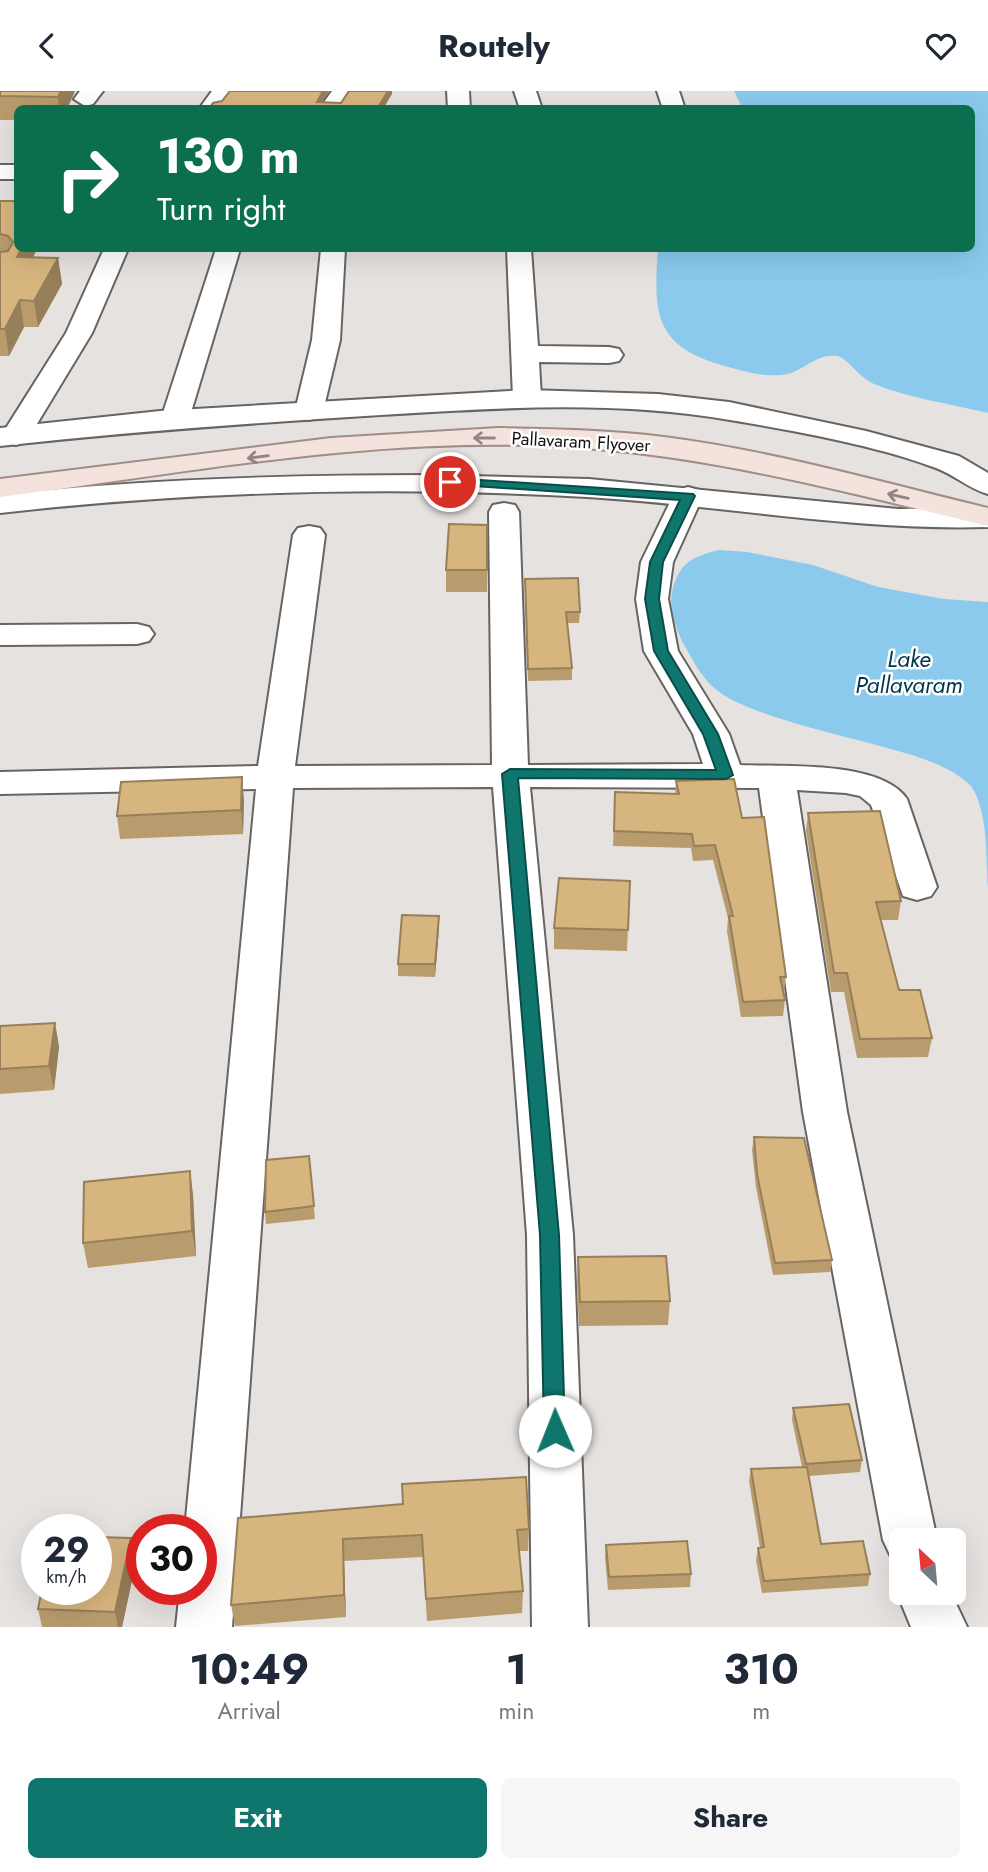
<!DOCTYPE html>
<html lang="en">
<head>
<meta charset="utf-8">
<style>
  body { margin:0; font-family:Jost,sans-serif; background:#f6f6f7; color:#1f2937; height:100vh; display:flex; flex-direction:column; font-size:26px; white-space:nowrap }
  * { box-sizing:border-box; margin:0 }
  p { font-size:23px; color:#747a83 }
  .icon { flex:none; width:38px; height:38px; fill:none; stroke:currentColor; stroke-width:2; stroke-linecap:round; stroke-linejoin:round }
  .map { position:relative; height:1536px; overflow:hidden }
  .sheet { display:flex; flex-direction:column; background:#fff; flex:1 }
  .sheet>* { flex:none }
  .guide { position:absolute; left:14px; top:14px; width:961px; height:147px; border-radius:10px; box-shadow:0 7px 28px #0002; background:#0b6e4f; color:#fff; overflow:hidden }
  .needle { width:46px; rotate:334deg }
  .buttons { position:absolute; left:889px; top:1437px; display:grid; gap:14px }
  .buttons a { display:grid; place-items:center; width:77px; height:77px; border-radius:10px; background:#fff; box-shadow:0 7px 28px #0002; font-size:35px }
  .speed { position:absolute; left:21px; top:1423px; display:flex; gap:14px; font-size:35px; font-weight:700; text-align:center }
  .speed>* { display:grid; place-content:center; width:91px; height:91px; border-radius:50%; background:#fff; box-shadow:0 7px 28px #0002; line-height:1 }
  .speed small { font-size:18px; font-weight:400 }
  .speed .limit { border:10px solid #d22; background:#fff; color:#111 }
  .pin { position:absolute; display:grid; place-items:center; width:60px; height:60px; color:#fff; margin:-30px; border:4px solid #fff; border-radius:50%; box-shadow:0 2px 7px #0007 }
  .me { position:absolute; width:77px; margin:-38px; rotate:359deg; stroke-linejoin:round; filter:drop-shadow(0 0 5px #0008) }
  .turn { display:flex; align-items:center; gap:24px; height:147px; padding:0 28px; font-size:32px }
  .turn .icon { width:91px; height:91px; stroke-width:2.5 }
  .turn b { display:block; font-size:49px; line-height:60px }
  .eta { display:flex; justify-content:space-evenly; align-items:center; height:119px; text-align:center }
  .eta b { font-size:42px; font-weight:700; line-height:49px }
  .action { display:flex; gap:14px; margin-top:auto; padding:14px 28px }
  .action a { flex:1; height:80px; border-radius:10px; background:#0f766e; color:#fff; font-size:28px; font-weight:700; line-height:80px; text-align:center }
  .action a+a { background:#f6f6f7; color:#1f2937 }
  header { display:flex; justify-content:space-between; align-items:center; height:91px; padding:0 28px; background:#fff; font-size:32px; font-weight:700 }
  .map>svg:first-child { display:block }
  .water { fill:#8bcaed }
  .lines { fill:none; stroke-linecap:round; stroke-linejoin:round }
  .minor-casing { stroke:#676462; stroke-width:4 }
  .tertiary-casing { stroke:#676462; stroke-width:4 }
  .primary-casing { stroke:#a18d88; stroke-width:4 }
  .minor { fill:#fff; fill-rule:evenodd }
  .tertiary { fill:#fff; fill-rule:evenodd }
  .primary { fill:#f4e2dd; fill-rule:evenodd }
  .wall { fill:#b99c6d }
  .shaded-wall { fill:#967f59 }
  .building { fill:#d7b57f; stroke:#967f59; stroke-width:2 }
  .oneway { stroke:#8f8582 }
  .route { fill:#0f766e; stroke:#0a4d48; stroke-width:2 }
  .labels { text-anchor:middle; stroke-width:5; stroke-linejoin:round; paint-order:stroke }
  .far-street-label { font-size:18px; fill:#141312; stroke:#fff }
  .water-label { font-size:23px; font-style:italic; fill:#00354c; stroke:#fff }
</style>
</head>
<body>
<header><svg class="icon" aria-label="back" viewBox="0 0 24 24"><path d="M15 5l-7 7 7 7"/></svg>Routely<svg class="icon" aria-label="heart" viewBox="0 0 24 24"><path d="M12 20l-8-8c-3-5 5-10 8-4 3-6 11-1 8 4z"/></svg></header>
<div class="map">
<svg width="988" height="1536" viewBox="0 0 988 1536">
  <rect width="100%" height="100%" fill="#e6e2e0"/>
  <g class="water">
    <path d="M 734,0 L 988,0 L 988,322 C 951,313 909,307 874,293 C 858,286 848,267 837,265 C 816,263 806,278 788,283 C 766,287 745,281 725,275 C 655,256 653,223 658,158 L 971,158 L 971,18 L 742,17 Z"/>
    <path d="M 719,459 L 747,461 L 813,474 L 878,496 L 944,508 L 988,511 L 988,797 C 986,766 988,719 971,695 C 952,676 920,666 894,659 C 847,645 761,628 722,603 C 705,592 695,574 686,557 C 678,544 668,517 672,501 C 679,472 691,466 719,459 Z"/>
  </g>
  <g class="lines">
    <defs>
      <g id="minor">
        <polygon points="80,0 103,0 93,13 85,15 74,8"/>
        <polygon points="212,0 234,0 221,18 199,18"/>
        <polygon points="332,0 354,0 341,18 319,18"/>
        <polygon points="447,0 469,0 470,18 448,18"/>
        <polygon points="514,0 536,0 542,18 520,18"/>
        <polygon points="657,0 679,0 685,18 663,18"/>
        <rect x="0" y="74" width="18" height="14"/>
        <polygon points="104,158 128,158 92,242 26,351 16,354 6,351 1,345 66,242"/>
        <polygon points="216,158 240,158 189,328 185,334 175,337 165,334 161,328"/>
        <polygon points="321,158 345,158 340,249 323,320 319,326 309,329 299,326 295,320 312,249"/>
        <polygon points="507,158 531,158 538,255 609,256 619,258 623,264 619,270 609,272 539,271 541,307 537,313 527,315 517,313 513,307"/>
        <path d="M 688,396 L 699,399 L 703,405 L 673,471 L 668,508 L 678,560 L 729,643 L 740,674 C 782,676 881,669 907,708 L 937,796 L 931,805 L 917,809 L 903,805 L 871,714 L 860,705 L 846,702 L 797,699 L 847,1021 L 937,1449 L 901,1449 L 901,1470 L 891,1466 L 883,1449 L 803,1021 L 759,697 L 530,696 L 573,1144 L 588,1536 L 532,1536 L 527,1144 L 493,696 L 293,697 L 232,1536 L 176,1536 L 180,1498 L 201,1498 L 201,1438 L 185,1438 L 256,698 L 0,703 L 0,681 L 258,675 L 293,444 L 298,437 L 309,435 L 320,437 L 325,444 L 295,675 L 492,674 L 489,421 L 493,414 L 504,412 L 515,414 L 519,421 L 528,674 L 703,673 L 693,643 L 644,560 L 636,508 L 641,471 L 673,405 L 677,399 Z"/>
        <polygon points="137,533 149,536 154,543 149,550 137,553 0,554 0,534"/>
        <polygon points="901,1492 901,1502 951,1502 967,1536 911,1536 897,1502"/>
      </g>
      <g id="tertiary">
        <path d="M 527,299 L 658,303 L 729,311 L 866,340 L 959,365 L 988,382 L 988,403 C 969,398 955,384 936,377 C 879,355 791,339 730,329 C 614,309 496,317 381,324 C 253,332 127,341 0,355 L 0,337 L 160,320 Z"/>
        <path d="M 431,384 L 589,388 L 898,418 L 988,418 L 988,436 C 853,440 721,414 587,406 C 393,395 193,400 0,422 L 0,404 C 143,388 287,384 431,384 Z"/>
      </g>
      <path id="primary" d="M 498,337 C 553,338 609,339 664,346 C 773,360 881,391 988,417 L 988,435 C 854,403 722,367 584,357 C 390,342 192,381 0,406 L 0,388 L 331,347 Z"/>
    </defs>
    <use href="#minor" class="minor-casing"/>
    <use href="#tertiary" class="tertiary-casing"/>
    <use href="#primary" class="primary-casing"/>
    <use href="#minor" class="minor"/>
    <use href="#tertiary" class="tertiary"/>
    <use href="#primary" class="primary"/>
  </g>
  <g class="wall">
    <polygon points="0,0 75,0 67,18 18,18 18,29 0,29"/>
    <polygon points="0,110 33,166 58,167 62,193 38,236 24,236 9,265 0,265"/>
    <polygon points="487,434 487,501 446,501 446,479"/>
    <polygon points="525,488 580,521 579,532 567,532 572,577 572,589 528,590"/>
    <polygon points="676,690 742,727 786,886 784,901 783,901 785,909 783,925 741,926 727,840 728,827 713,769 693,770 691,757 613,755 615,701 675,703"/>
    <polygon points="244,709 243,743 120,748 117,725"/>
    <polygon points="808,722 901,810 898,829 881,829 899,899 932,947 928,966 857,967 844,901 831,901 806,740"/>
    <polygon points="630,790 627,860 554,858 554,837"/>
    <polygon points="439,825 439,837 435,886 398,885 398,873"/>
    <polygon points="55,932 59,956 54,999 0,1003 0,935"/>
    <polygon points="754,1046 832,1169 830,1181 773,1184 756,1096 752,1059"/>
    <polygon points="309,1065 315,1128 266,1133 265,1121"/>
    <polygon points="190,1080 193,1104 196,1165 88,1177 83,1152"/>
    <polygon points="578,1166 670,1210 668,1234 579,1235 577,1191"/>
    <polygon points="793,1317 862,1369 860,1381 809,1385 821,1453 870,1483 868,1495 762,1502 756,1469 758,1457 760,1457 749,1390 751,1378 802,1376 792,1329"/>
    <polygon points="238,1427 529,1438 528,1460 519,1460 523,1500 522,1522 427,1530 423,1466 344,1470 346,1526 235,1535 231,1514"/>
    <polygon points="606,1454 691,1483 690,1496 608,1499 605,1466"/>
    <polygon points="136,1471 122,1536 42,1536 38,1518"/>
  </g>
  <g class="shaded-wall">
    <polygon points="61,0 75,0 67,18 59,18 58,6"/>
    <polygon points="323,0 329,0 319,18 317,11"/>
    <polygon points="388,0 392,0 392,3 383,18 377,18"/>
    <polygon points="21,158 37,158 21,192 17,166"/>
    <polygon points="58,167 62,193 38,236 34,210"/>
    <polygon points="20,209 24,236 9,265 5,238"/>
    <polygon points="242,686 244,709 243,743 241,719"/>
    <polygon points="439,825 439,837 435,886 435,873"/>
    <polygon points="55,932 59,956 54,999 49,975"/>
    <polygon points="190,1080 193,1104 196,1165 192,1140"/>
    <polygon points="131,1447 136,1471 122,1536 118,1536 115,1521"/>
    <polygon points="343,1448 344,1470 346,1526 344,1504"/>
  </g>
  <g class="building">
    <polygon points="0,0 61,0 58,6 0,5"/>
    <polygon points="230,0 323,0 317,11 341,12 349,0 388,0 377,18 209,18 213,12 222,10"/>
    <polygon points="0,110 18,110 18,158 21,158 17,166 58,167 34,210 20,209 5,238 0,238 0,161 8,160 13,151 8,145 0,143"/>
    <polygon points="449,433 487,434 487,479 446,479"/>
    <polygon points="578,487 580,521 566,521 572,577 528,578 525,488"/>
    <polygon points="242,686 241,719 117,725 121,691"/>
    <polygon points="734,688 742,727 764,726 786,886 780,886 785,909 743,911 729,825 733,825 715,754 694,755 692,743 614,740 615,701 679,703 676,690"/>
    <polygon points="880,720 901,810 876,811 899,899 920,899 932,947 860,948 847,882 834,882 808,722"/>
    <polygon points="559,787 630,790 628,839 554,837"/>
    <polygon points="402,824 439,825 435,873 398,873"/>
    <polygon points="55,932 49,975 0,978 0,935"/>
    <polygon points="754,1046 804,1047 832,1169 775,1172 757,1083"/>
    <polygon points="309,1065 314,1115 265,1121 266,1069"/>
    <polygon points="190,1080 192,1140 83,1152 84,1091"/>
    <polygon points="666,1165 670,1210 580,1211 578,1166"/>
    <polygon points="849,1313 862,1369 806,1373 793,1317"/>
    <polygon points="807,1376 821,1453 863,1450 870,1483 764,1490 758,1457 764,1456 751,1378"/>
    <polygon points="526,1386 529,1438 517,1439 523,1500 426,1508 422,1444 343,1448 344,1504 231,1514 238,1427 403,1413 402,1393"/>
    <polygon points="96,1446 131,1447 115,1521 38,1518 42,1498 96,1498"/>
    <polygon points="687,1450 691,1483 609,1486 606,1454"/>
  </g>
  <defs><path id="oneway-shaft" d="M-6 0H5M1.5-3L5.5 0L1.5 3" fill="none" stroke-width="1.6" stroke-linecap="round" stroke-linejoin="round" transform="scale(1.75)"/></defs>
  <g class="oneway">
    <use href="#oneway-shaft" transform="translate(484 347) rotate(180)"/>
    <use href="#oneway-shaft" transform="translate(258 366) rotate(173)"/>
    <use href="#oneway-shaft" transform="translate(898 405) rotate(-167)"/>
  </g>
  <polygon class="route" points="450,387 693,403 695,405 663,471 659,508 668,560 718,643 733,684 726,688 518,687 559,1144 565,1340 562,1347 555,1349 547,1347 544,1340 540,1144 502,683 510,678 716,679 703,643 654,560 645,508 650,471 680,409 445,393 443,391"/>
  <g class="labels">
    <g class="far-street-label">
      <text transform="translate(581 351) rotate(3)" y="6">Pallavaram Flyover</text>
    </g>
    <g class="water-label">
      <text x="909" y="576">Lake<tspan x="909" dy="26">Pallavaram</tspan></text>
    </g>
  </g>
</svg>
<div class="buttons">
<a><svg class="needle" viewBox="-14 -14 28 28"><path d="M0-13l5 13h-10z" fill="#e53935"/><path d="M0 13l5-13h-10z" fill="#747a83"/></svg></a>
</div>
<div class="speed"><div>29<small>km/h</small></div><div class="limit">30</div></div>
<div class="pin" style="left:450px;top:391px;background:#d93025"><svg class="icon" aria-label="arrive" viewBox="0 0 24 24"><path d="M6 21V4h12l-3 4 3 4H6"/></svg></div>
<svg class="me" style="left:555px;top:1340px" viewBox="-20 -20 40 40"><circle r="19" fill="#fff"/><path d="M0-13L10 11 0 6-10 11z" fill="#0f766e"/></svg>
<div class="guide">
<div class="turn"><svg class="icon" aria-label="right" viewBox="0 0 24 24"><path d="M7 20v-9h11M14 6l5 5-5 5"/></svg><div><b>130 m</b>Turn right</div></div>
</div>
</div>
<section class="sheet">
<div class="eta">
<div><b>10:49</b><p>Arrival</p></div>
<div><b>1</b><p>min</p></div>
<div><b>310</b><p>m</p></div>
</div>
<div class="action"><a>Exit</a><a>Share</a></div>
</section>
</body>
</html>
